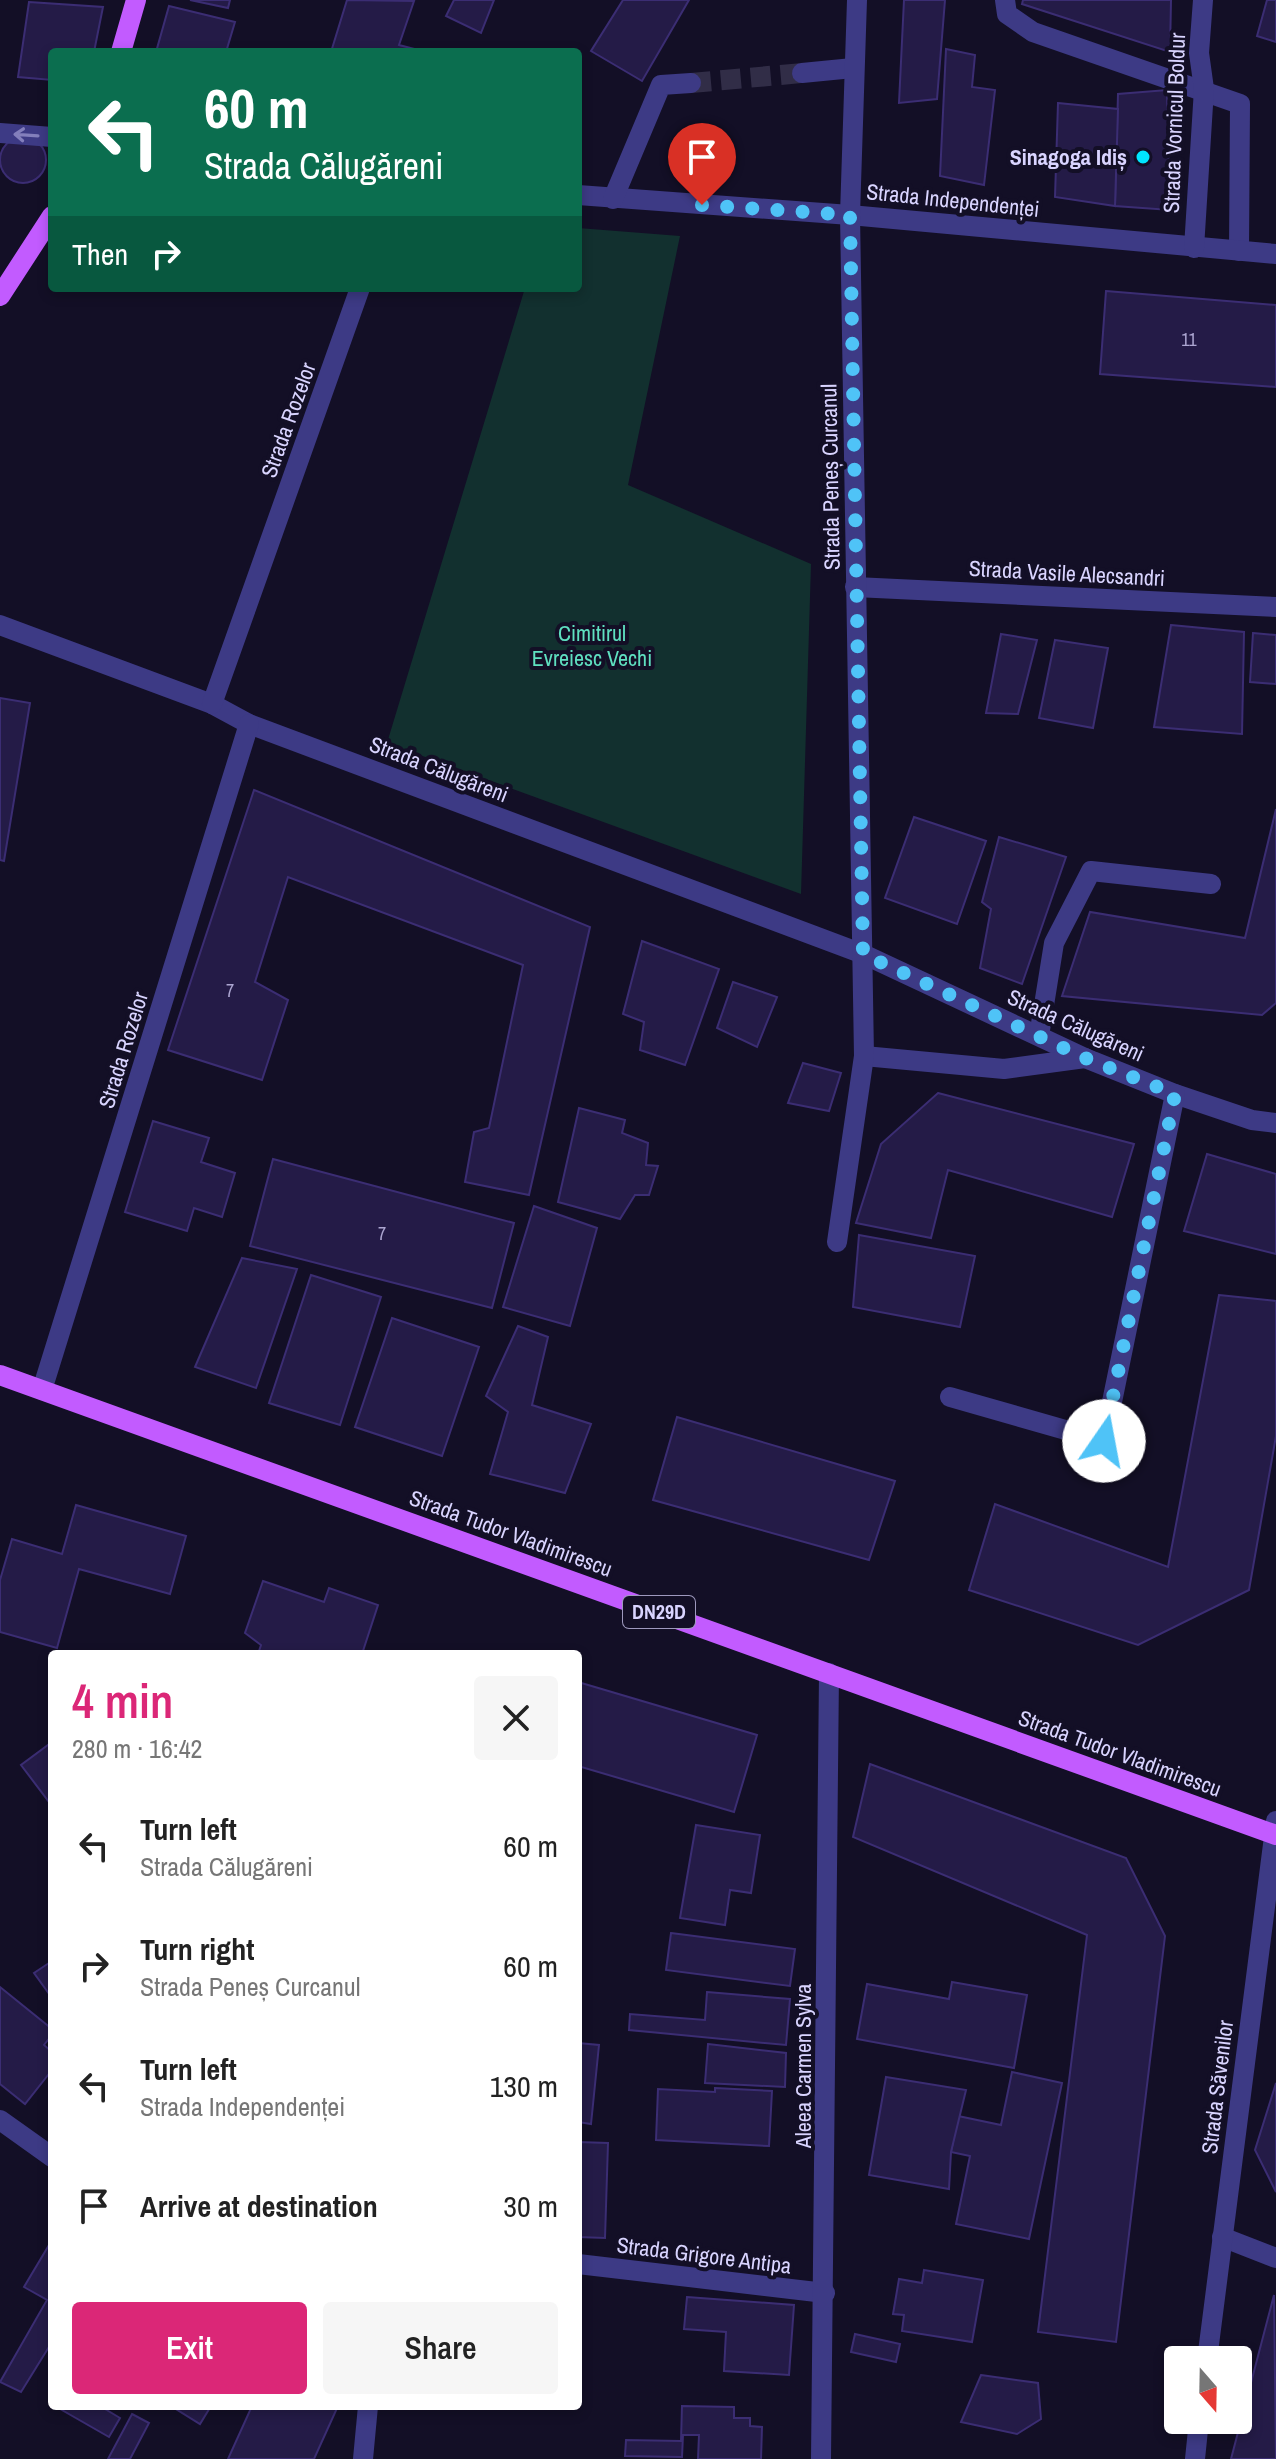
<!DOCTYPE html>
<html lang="en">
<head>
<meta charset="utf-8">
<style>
  body { margin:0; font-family:"Archivo Narrow",sans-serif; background:#f6f6f6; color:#222; height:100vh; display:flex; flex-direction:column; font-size:30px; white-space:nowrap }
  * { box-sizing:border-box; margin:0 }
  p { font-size:26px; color:#767676 }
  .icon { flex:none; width:44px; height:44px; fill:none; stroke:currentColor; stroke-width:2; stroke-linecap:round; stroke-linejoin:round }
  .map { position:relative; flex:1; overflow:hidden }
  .drawer { position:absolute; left:48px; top:1650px; width:534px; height:760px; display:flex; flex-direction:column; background:#fff; border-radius:8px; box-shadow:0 4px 12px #0003 }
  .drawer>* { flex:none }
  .banner { position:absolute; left:48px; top:48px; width:534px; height:244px; border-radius:8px; box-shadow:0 4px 12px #0003; background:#0b6e4f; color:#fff; overflow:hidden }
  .needle { width:52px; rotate:160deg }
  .controls { position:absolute; left:1164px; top:2346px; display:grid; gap:16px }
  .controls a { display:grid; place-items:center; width:88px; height:88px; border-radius:8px; background:#fff; box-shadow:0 4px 12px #0003; font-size:40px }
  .pin { position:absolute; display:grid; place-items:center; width:68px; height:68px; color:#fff; margin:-82px -34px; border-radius:50% 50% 50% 0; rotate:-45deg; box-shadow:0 0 8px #0007 }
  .pin .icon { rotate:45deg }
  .me { position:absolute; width:88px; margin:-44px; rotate:12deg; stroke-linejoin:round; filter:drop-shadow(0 0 6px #0008) }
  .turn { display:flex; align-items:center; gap:28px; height:168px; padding:0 24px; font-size:36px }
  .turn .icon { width:104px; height:104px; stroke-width:2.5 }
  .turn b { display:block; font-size:56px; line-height:68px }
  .then { display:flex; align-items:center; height:76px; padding:0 24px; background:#0003; gap:16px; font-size:30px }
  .round { display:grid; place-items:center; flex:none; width:84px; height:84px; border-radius:8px; background:#f6f6f6 }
  .headline { display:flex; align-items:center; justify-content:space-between; height:136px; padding:0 24px }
  h1 { font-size:48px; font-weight:600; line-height:60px; color:#db2777 }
  .primary-button { display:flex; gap:16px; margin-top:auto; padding:16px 24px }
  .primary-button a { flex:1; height:92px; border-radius:8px; background:#db2777; color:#fff; font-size:32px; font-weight:600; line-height:92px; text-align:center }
  .primary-button a+a { background:#f6f6f6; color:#222 }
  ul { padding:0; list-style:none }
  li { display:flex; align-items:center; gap:24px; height:120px; padding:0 24px }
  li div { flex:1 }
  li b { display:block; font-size:30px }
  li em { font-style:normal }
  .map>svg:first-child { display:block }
  .green { fill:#12302f }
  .building { fill:#241b47; stroke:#3b2d73; stroke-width:2 }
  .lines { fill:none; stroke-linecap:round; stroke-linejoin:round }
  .minor-tunnel { stroke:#312d47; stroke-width:20; stroke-dasharray:20 10; stroke-linecap:butt }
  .minor { stroke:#3d3a85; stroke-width:20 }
  .major { stroke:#c25bff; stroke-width:20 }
  .oneway { stroke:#837fbc }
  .route { stroke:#4fc3f7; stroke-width:14; stroke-dasharray:0 25.2 }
  .poi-dot { fill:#00e5ff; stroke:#130f26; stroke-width:3 }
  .labels { text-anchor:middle; stroke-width:8; stroke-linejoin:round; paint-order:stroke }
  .number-label { font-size:18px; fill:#aca6d1 }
  .shield { fill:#130f26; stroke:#9e99be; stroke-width:2 }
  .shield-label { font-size:20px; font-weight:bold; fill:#d9d4ff }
  .street-label { font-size:22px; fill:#d9d4ff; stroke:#130f26 }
  .poi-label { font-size:22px; font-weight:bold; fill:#d9d4ff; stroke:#130f26; text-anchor:end }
  .park-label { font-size:22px; fill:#5fe0c0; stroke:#130f26 }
</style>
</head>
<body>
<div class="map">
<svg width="1276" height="2459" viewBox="0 0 1276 2459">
  <rect width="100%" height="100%" fill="#130f26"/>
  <polygon class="green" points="578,228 680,236 628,485 811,564 801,894 387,743 525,288 578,288"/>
  <g class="building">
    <polygon points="190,0 230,0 228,8"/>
    <polygon points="347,0 414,1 399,45 426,52 331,52"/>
    <polygon points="454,0 494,0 481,33 446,16"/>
    <polygon points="623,0 689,0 642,81 591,51"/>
    <polygon points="904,0 945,0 937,99 899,103"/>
    <polygon points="1023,0 1171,0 1170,52 1022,4"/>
    <polygon points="1267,0 1276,0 1276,42 1257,36"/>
    <polygon points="29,2 103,7 94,52 52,52 52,80 18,77"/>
    <polygon points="169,6 235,22 226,52 156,52"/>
    <polygon points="946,49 975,55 972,87 995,90 984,185 940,176"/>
    <polygon points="1167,90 1170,210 1115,206 1118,94"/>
    <polygon points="1058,103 1118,109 1115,206 1055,197"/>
    <circle cx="23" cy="160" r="23"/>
    <polygon points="1106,291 1276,305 1276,387 1100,374"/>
    <polygon points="1171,625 1244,632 1242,734 1154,727"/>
    <polygon points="1253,633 1276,635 1276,684 1250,682"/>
    <polygon points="1001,634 1037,640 1018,714 986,713"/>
    <polygon points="1055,640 1108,648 1093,728 1039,718"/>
    <polygon points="0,698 30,703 4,861 0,860"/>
    <polygon points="254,790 590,927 529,1195 465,1182 474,1132 489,1128 523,965 288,877 255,982 288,1000 262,1080 168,1050"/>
    <polygon points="1276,809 1276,1003 1262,1015 1062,996 1090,912 1245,938"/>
    <polygon points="914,817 986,841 957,924 885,898"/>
    <polygon points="999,837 1066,857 1022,984 980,968 991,909 982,902"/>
    <polygon points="642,941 719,969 685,1065 640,1050 644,1022 623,1014"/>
    <polygon points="733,982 777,997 757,1047 717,1028"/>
    <polygon points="803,1063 841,1073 829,1111 788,1103"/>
    <polygon points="938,1093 1134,1144 1112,1217 948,1170 931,1238 856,1223 881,1144"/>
    <polygon points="579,1108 625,1120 622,1133 648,1143 646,1165 658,1166 649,1195 635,1195 620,1219 558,1202"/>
    <polygon points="153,1121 209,1138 201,1162 235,1173 222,1217 194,1208 187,1231 125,1212"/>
    <polygon points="1207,1154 1276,1174 1276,1254 1184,1231"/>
    <polygon points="273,1159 514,1223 492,1308 250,1246"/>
    <polygon points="534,1206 597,1228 570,1326 503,1307"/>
    <polygon points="859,1235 975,1256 960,1327 853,1307"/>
    <polygon points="242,1258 297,1269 256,1388 195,1367"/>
    <polygon points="311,1275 381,1297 340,1425 269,1403"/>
    <polygon points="1219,1295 1276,1301 1276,1436 1249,1590 1138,1645 969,1590 995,1504 1168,1567"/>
    <polygon points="392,1318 479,1347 442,1456 355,1427"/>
    <polygon points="518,1326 548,1337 532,1405 591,1424 565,1493 490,1474 508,1412 486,1396"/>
    <polygon points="677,1417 895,1481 869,1560 653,1500"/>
    <polygon points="76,1505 186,1536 170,1594 79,1569 57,1648 0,1632 0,1580 12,1539 62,1554"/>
    <polygon points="263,1581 324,1602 329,1588 378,1605 362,1654 258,1654 261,1645 245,1633"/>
    <polygon points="578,1682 757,1735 734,1812 578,1766"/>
    <polygon points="52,1742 52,1806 21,1765"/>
    <polygon points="870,1764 1126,1858 1165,1936 1116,2342 1038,2332 1087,1935 853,1837"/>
    <polygon points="696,1825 760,1835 751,1893 730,1890 725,1925 680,1918"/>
    <polygon points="671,1933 795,1949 790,1986 666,1970"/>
    <polygon points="52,1961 52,1998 34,1973"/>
    <polygon points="952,1982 1027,1995 1014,2068 857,2039 867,1984 949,1999"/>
    <polygon points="0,1987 52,2029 52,2035 44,2045 52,2052 52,2070 25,2104 0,2084"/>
    <polygon points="707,1992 790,1999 786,2045 629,2030 630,2014 705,2020"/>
    <polygon points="578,2043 599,2045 591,2124 578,2122"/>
    <polygon points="708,2044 786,2053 785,2087 705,2083"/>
    <polygon points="1012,2072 1062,2083 1029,2239 956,2224 970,2156 951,2152 958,2116 1001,2125"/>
    <polygon points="886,2077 966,2090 951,2152 949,2189 869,2175"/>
    <polygon points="1276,2083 1276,2192 1255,2150"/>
    <polygon points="715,2088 772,2091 769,2146 656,2140 658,2089 715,2092"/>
    <polygon points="578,2142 608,2143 605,2238 578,2237"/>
    <polygon points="49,2245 52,2342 21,2392 0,2382 47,2300 24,2287"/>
    <polygon points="924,2270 983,2280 972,2342 902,2331 904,2315 893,2314 899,2279 922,2283"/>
    <polygon points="1274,2295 1276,2459 1231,2459"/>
    <polygon points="687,2297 794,2305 789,2375 724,2371 726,2332 684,2329"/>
    <polygon points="855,2334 900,2344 896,2362 851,2352"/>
    <polygon points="981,2375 1038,2383 1041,2419 1017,2434 961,2422"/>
    <polygon points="55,2406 100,2406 120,2418 109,2437"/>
    <polygon points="171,2406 211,2406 200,2424"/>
    <polygon points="252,2406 338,2406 314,2459 228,2459"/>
    <polygon points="682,2406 734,2407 734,2418 750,2418 750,2426 762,2427 761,2459 698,2459 699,2435 683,2435 682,2457 625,2456 626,2440 681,2441"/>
    <polygon points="132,2414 149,2423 130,2459 108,2459"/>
  </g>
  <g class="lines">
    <polyline class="minor-tunnel" points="691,83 802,73"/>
    <g class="minor">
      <polyline points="1005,0 1007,14 1033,32 1240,104 1239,251"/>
      <polyline points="802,73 853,68"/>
      <polyline points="0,133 52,137"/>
      <polyline points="578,195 850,215 1276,254"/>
      <polyline points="613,199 661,85 691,83"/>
      <polyline points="1194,248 1204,89 1199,53 1203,0"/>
      <polyline points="855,587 1276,607"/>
      <polyline points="0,625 212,704 249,724 863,954 1085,1058 1175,1094 1252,1120 1276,1123"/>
      <polyline points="212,704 360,288"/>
      <polyline points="1039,1036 1054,943 1091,871 1211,884"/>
      <polyline points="864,1056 1004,1069 1085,1058"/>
      <polyline points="837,1242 864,1056 850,215 857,0"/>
      <polyline points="42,1390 249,724"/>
      <polyline points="950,1397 1104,1441 1175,1094"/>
      <polyline points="0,2120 52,2157"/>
      <polyline points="1222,2237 1276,2258"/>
      <polyline points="578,2264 825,2293"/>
      <polyline points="1207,2360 1276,1821"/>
      <polyline points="363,2459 368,2406"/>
      <polyline points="821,2459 829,1673"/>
      <polyline points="1195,2459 1199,2420"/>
    </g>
    <g class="major">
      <polyline points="121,52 136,0"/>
      <polyline points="0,296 52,216"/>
      <polyline points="0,1375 1276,1835"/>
    </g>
  </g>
  <defs><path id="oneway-shaft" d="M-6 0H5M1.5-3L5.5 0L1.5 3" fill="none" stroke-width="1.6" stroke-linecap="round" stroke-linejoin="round" transform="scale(2)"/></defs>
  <use class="oneway" href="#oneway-shaft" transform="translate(26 135) rotate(-176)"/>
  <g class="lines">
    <polyline class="route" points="702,205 850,215 863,954 1085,1058 1175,1094 1104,1441"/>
  </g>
  <circle class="poi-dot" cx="1143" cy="157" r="8"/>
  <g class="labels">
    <g class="number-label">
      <text x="1189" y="346">11</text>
      <text x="230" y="997">7</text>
      <text x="382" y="1240">7</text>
    </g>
    <rect class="shield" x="623" y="1596" width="72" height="32" rx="6"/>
    <g class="shield-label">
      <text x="659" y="1619">DN29D</text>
    </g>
    <g class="street-label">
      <text transform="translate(1174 123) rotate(-88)" y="8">Strada Vornicul Boldur</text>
      <text transform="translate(953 200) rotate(6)" y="8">Strada Independenței</text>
      <text transform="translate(288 420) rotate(-70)" y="8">Strada Rozelor</text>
      <text transform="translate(830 477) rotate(-91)" y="8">Strada Peneș Curcanul</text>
      <text transform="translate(1067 573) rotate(3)" y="8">Strada Vasile Alecsandri</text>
      <text transform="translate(439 769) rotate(21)" y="8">Strada Călugăreni</text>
      <text transform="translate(1076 1025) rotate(24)" y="8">Strada Călugăreni</text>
      <text transform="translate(123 1050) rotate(-73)" y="8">Strada Rozelor</text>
      <text transform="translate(511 1533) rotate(20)" y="8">Strada Tudor Vladimirescu</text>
      <text transform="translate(1120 1753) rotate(20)" y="8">Strada Tudor Vladimirescu</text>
      <text transform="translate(803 2066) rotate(-90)" y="8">Aleea Carmen Sylva</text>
      <text transform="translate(1217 2087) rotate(-83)" y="8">Strada Săvenilor</text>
      <text transform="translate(704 2255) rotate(7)" y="8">Strada Grigore Antipa</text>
    </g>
    <g class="poi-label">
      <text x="1127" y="165">Sinagoga Idiș</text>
    </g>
    <g class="park-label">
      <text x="592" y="641">Cimitirul<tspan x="592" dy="25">Evreiesc Vechi</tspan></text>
    </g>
  </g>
</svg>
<div class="controls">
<a><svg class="needle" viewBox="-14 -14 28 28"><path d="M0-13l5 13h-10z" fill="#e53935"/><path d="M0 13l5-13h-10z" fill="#767676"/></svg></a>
</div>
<div class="pin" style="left:702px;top:205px;background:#d93025"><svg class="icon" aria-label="arrive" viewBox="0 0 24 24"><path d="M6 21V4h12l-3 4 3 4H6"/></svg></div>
<svg class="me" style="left:1104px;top:1441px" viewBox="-20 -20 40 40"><circle r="19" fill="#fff"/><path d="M0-13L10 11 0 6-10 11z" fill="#4fc3f7"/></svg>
<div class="banner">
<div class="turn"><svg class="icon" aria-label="left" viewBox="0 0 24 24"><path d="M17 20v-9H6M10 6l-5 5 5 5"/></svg><div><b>60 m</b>Strada Călugăreni</div></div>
<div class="then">Then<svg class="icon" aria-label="right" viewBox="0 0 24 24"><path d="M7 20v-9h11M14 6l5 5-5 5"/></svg></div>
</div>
<section class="drawer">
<div class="headline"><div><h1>4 min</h1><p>280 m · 16:42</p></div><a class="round"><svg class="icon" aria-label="close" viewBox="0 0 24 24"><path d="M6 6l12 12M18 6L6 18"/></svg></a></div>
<ul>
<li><svg class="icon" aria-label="left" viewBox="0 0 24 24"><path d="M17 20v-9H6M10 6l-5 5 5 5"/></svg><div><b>Turn left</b><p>Strada Călugăreni</p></div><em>60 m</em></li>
<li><svg class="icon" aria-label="right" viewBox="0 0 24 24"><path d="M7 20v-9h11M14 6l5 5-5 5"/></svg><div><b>Turn right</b><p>Strada Peneș Curcanul</p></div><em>60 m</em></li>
<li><svg class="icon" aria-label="left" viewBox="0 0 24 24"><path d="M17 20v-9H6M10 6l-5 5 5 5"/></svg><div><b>Turn left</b><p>Strada Independenței</p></div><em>130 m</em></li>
<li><svg class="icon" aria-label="arrive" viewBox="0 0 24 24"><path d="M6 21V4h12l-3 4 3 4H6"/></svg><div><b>Arrive at destination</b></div><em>30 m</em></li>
</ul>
<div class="primary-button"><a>Exit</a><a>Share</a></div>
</section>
</div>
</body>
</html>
